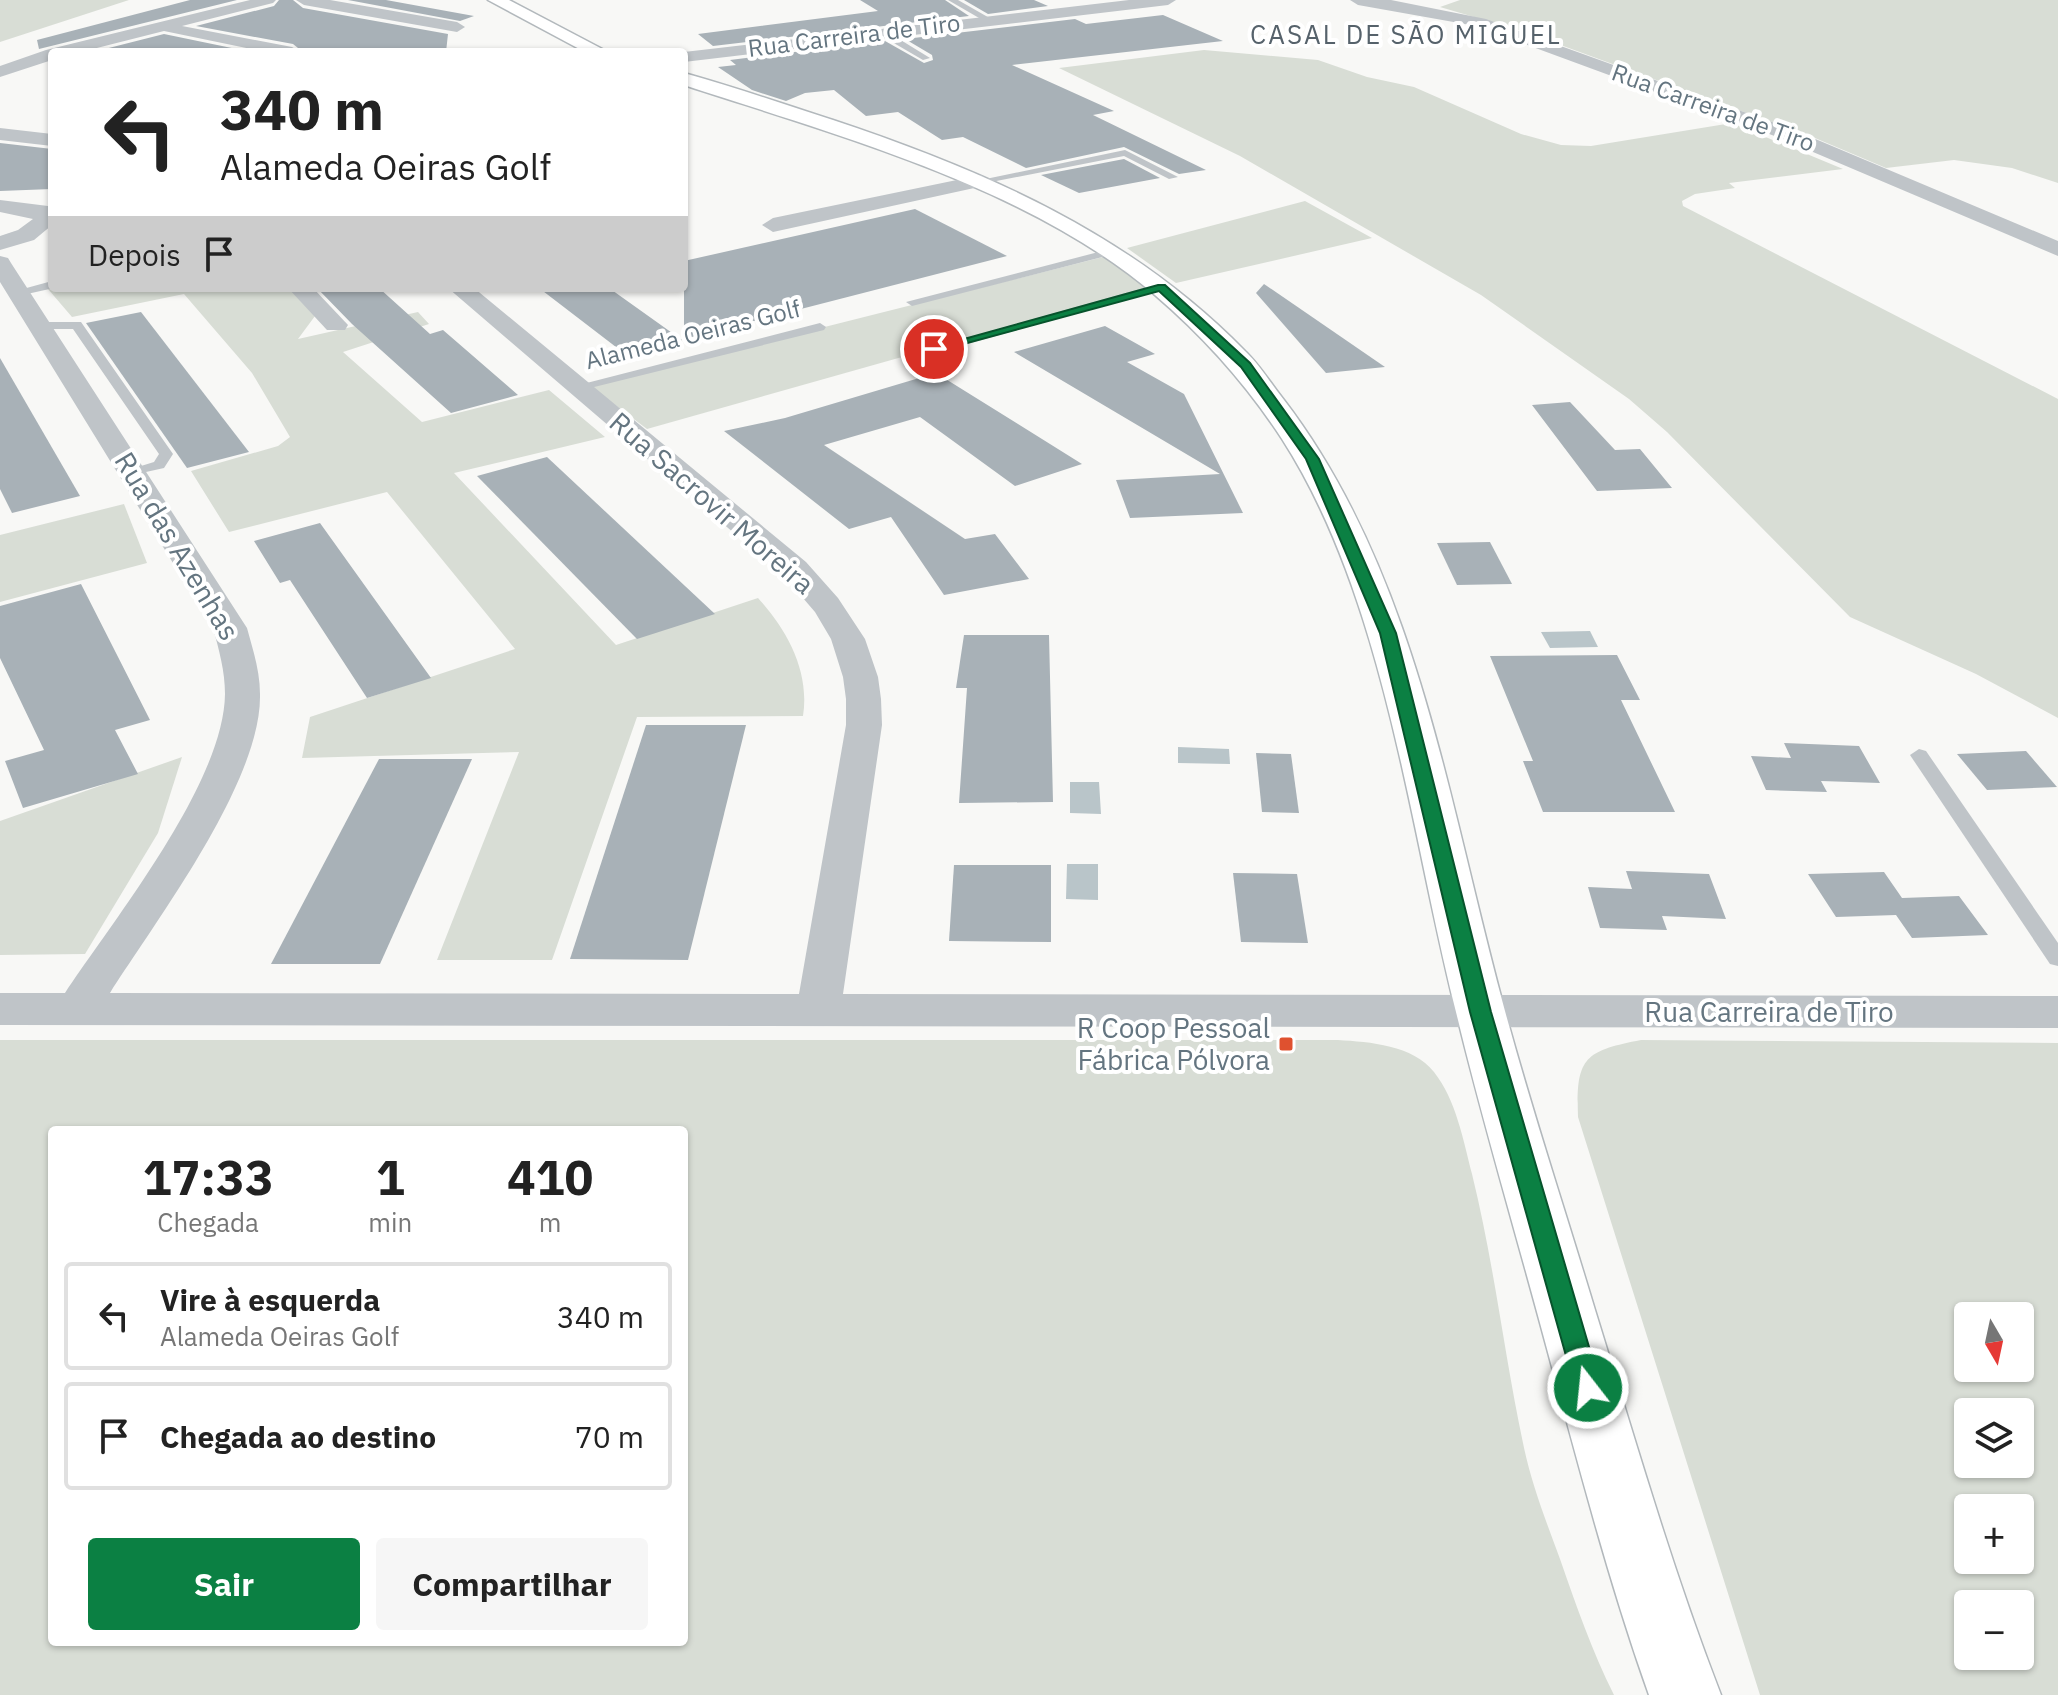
<!DOCTYPE html>
<html lang="pt">
<head>
<meta charset="utf-8">
<style>
  body { margin:0; font-family:"IBM Plex Sans",sans-serif; background:#f6f6f6; color:#222; height:100vh; display:flex; flex-direction:column; font-size:30px; white-space:nowrap }
  * { box-sizing:border-box; margin:0 }
  p { font-size:26px; color:#767676 }
  .icon { flex:none; width:44px; height:44px; fill:none; stroke:currentColor; stroke-width:2; stroke-linecap:round; stroke-linejoin:round }
  .map { position:relative; flex:1; overflow:hidden }
  .side { position:absolute; left:48px; top:1126px; width:640px; height:520px; display:flex; flex-direction:column; background:#fff; border-radius:8px; box-shadow:0 2px 6px #0004 }
  .side>* { flex:none }
  .guide { position:absolute; left:48px; top:48px; width:640px; height:244px; border-radius:8px; box-shadow:0 2px 6px #0004; background:#fff; color:#222; overflow:hidden }
  .needle { width:52px; rotate:171deg }
  .tools { position:absolute; left:1954px; top:1302px; display:grid; gap:16px }
  .tools a { display:grid; place-items:center; width:80px; height:80px; border-radius:8px; background:#fff; box-shadow:0 2px 6px #0004; font-size:40px }
  .pin { position:absolute; display:grid; place-items:center; width:68px; height:68px; color:#fff; margin:-34px; border:4px solid #fff; border-radius:50%; box-shadow:0 2px 8px #0007 }
  .me { position:absolute; width:88px; margin:-44px; rotate:344deg; stroke-linejoin:round; filter:drop-shadow(0 0 6px #0008) }
  .turn { display:flex; align-items:center; gap:28px; height:168px; padding:0 40px; font-size:36px }
  .turn .icon { width:104px; height:104px; stroke-width:2.5 }
  .turn b { display:block; font-size:56px; line-height:68px }
  .then { display:flex; align-items:center; height:76px; padding:0 40px; background:#0003; gap:16px; font-size:30px }
  .eta { display:flex; justify-content:space-evenly; align-items:center; height:136px; text-align:center }
  .eta b { font-size:48px; font-weight:800; line-height:56px }
  .primary-button { display:flex; gap:16px; margin-top:auto; padding:16px 40px }
  .primary-button a { flex:1; height:92px; border-radius:8px; background:#0b8043; color:#fff; font-size:32px; font-weight:800; line-height:92px; text-align:center }
  .primary-button a+a { background:#f6f6f6; color:#222 }
  ul { padding:0; list-style:none }
  li { display:flex; align-items:center; gap:24px; height:108px; margin:0 16px 12px; padding:0 24px; border:4px solid #e0e0e0; border-radius:8px }
  li div { flex:1 }
  li b { display:block; font-size:30px }
  li em { font-style:normal }
  .map>svg:first-child { display:block }
  .green { fill:#d8ddd5; fill-rule:evenodd }
  .water { fill:#b9c5c9 }
  .building { fill:#a8b1b7 }
  .lines { fill:none; stroke-linecap:round; stroke-linejoin:round }
  .secondary-casing { stroke:#b2b8bc; stroke-width:3 }
  .lane { fill:#bfc4c8; fill-rule:evenodd }
  .street { fill:#bfc4c8; fill-rule:evenodd }
  .secondary { fill:#fff; fill-rule:evenodd }
  .route { fill:#0b8043; stroke:#07532c; stroke-width:2 }
  .poi-dot { fill:#df512f; stroke:#fff; stroke-width:3 }
  .labels { text-anchor:middle; stroke-width:8; stroke-linejoin:round; paint-order:stroke }
  .far-street-label { font-size:24px; fill:#647580; stroke:#fff }
  .far-neighbourhood-label { font-size:26px; letter-spacing:2px; fill:#56626b; stroke:#fff }
  .street-label { font-size:28px; fill:#647580; stroke:#fff }
  .poi-label { font-size:28px; fill:#647580; stroke:#fff; text-anchor:end }
</style>
</head>
<body>
<div class="map">
<svg width="2058" height="1695" viewBox="0 0 2058 1695">
  <rect width="100%" height="100%" fill="#f8f8f6"/>
  <g class="green">
    <polygon points="0,0 129,0 0,42"/>
    <polygon points="1460,0 2058,0 2058,183 2012,168 1954,160 1886,168 1815,138 1525,32 1440,7"/>
    <polygon points="1204,50 1318,60 1367,77 1414,87 1521,134 1561,145 1591,146 1732,123 1843,169 1729,183 1735,188 1695,194 1682,201 1683,206 2058,399 2058,718 1976,674 1850,617 1667,432 1629,399 1481,295 1240,156 1059,68"/>
    <polygon points="1305,201 1372,238 1176,283 1127,248"/>
    <polygon points="1103,257 1150,287 647,429 590,386"/>
    <path d="M 289,288 L 315,316 L 298,339 L 418,312 L 429,324 L 343,352 L 422,422 L 549,390 L 605,437 L 454,473 L 616,645 L 758,598 C 787,630 810,671 803,716 L 637,717 L 552,960 L 437,960 L 519,752 L 302,758 L 310,717 L 515,649 L 387,492 L 229,532 L 191,471 L 278,446 L 290,437 L 252,373 L 184,294 L 72,317 L 48,289 Z"/>
    <polygon points="124,504 147,563 0,602 0,535"/>
    <polygon points="182,757 158,833 85,954 0,955 0,821"/>
    <path d="M 0,1040 L 1338,1040 C 1370,1042 1413,1045 1434,1072 C 1456,1100 1463,1139 1472,1174 C 1494,1263 1504,1353 1523,1443 C 1531,1483 1546,1521 1560,1559 C 1576,1605 1592,1651 1614,1695 L 0,1695 ZM 52,1130 L 684,1130 L 684,1642 L 52,1642 Z"/>
    <path d="M 1641,1040 L 2058,1043 L 2058,1695 L 1760,1695 L 1578,1117 C 1576,1058 1584,1051 1641,1040 ZM 1968,1316 L 2020,1316 L 2020,1368 L 1968,1368 ZM 1968,1412 L 2020,1412 L 2020,1464 L 1968,1464 ZM 1968,1508 L 2020,1508 L 2020,1560 L 1968,1560 ZM 1968,1604 L 2020,1604 L 2020,1656 L 1968,1656 Z"/>
  </g>
  <g class="water">
    <polygon points="1590,631 1598,647 1550,648 1541,632"/>
    <polygon points="1178,747 1229,749 1230,764 1178,763"/>
    <polygon points="1070,782 1099,782 1101,814 1070,813"/>
    <polygon points="1067,864 1098,864 1098,900 1066,899"/>
  </g>
  <g class="building">
    <polygon points="190,0 237,0 39,49 37,40"/>
    <polygon points="279,0 293,0 303,8 448,34 446,52 303,52 293,44 196,26 274,6"/>
    <polygon points="348,0 386,0 474,16 460,21"/>
    <polygon points="860,0 945,0 969,16 713,46 698,34 878,11"/>
    <polygon points="964,0 1034,0 1048,6 988,14"/>
    <polygon points="1163,15 1223,41 1012,65 1114,111 1093,115 1206,170 1179,174 1124,147 1026,168 963,137 942,140 898,112 866,116 834,90 805,93 786,101 752,90 718,67 736,65 730,60 885,41 924,63 933,60 932,55 905,39 1075,19 1086,24"/>
    <polygon points="164,34 251,52 93,52"/>
    <polygon points="0,143 52,149 52,189 0,191"/>
    <polygon points="1124,159 1160,178 1079,193 1041,175"/>
    <polygon points="915,209 1007,256 684,339 684,261"/>
    <polygon points="1264,284 1385,367 1326,373 1256,293"/>
    <polygon points="317,288 379,288 430,334 443,330 518,395 451,413 352,324"/>
    <polygon points="539,288 609,288 682,340 678,341 683,344 629,357"/>
    <polygon points="141,312 249,452 187,468 86,323"/>
    <polygon points="1105,326 1155,354 1127,362 1184,394 1243,513 1130,518 1116,480 1220,474 1014,352"/>
    <polygon points="0,358 80,496 12,513 0,489"/>
    <polygon points="936,373 1082,464 1015,486 920,417 824,445 965,539 995,534 1029,579 944,595 891,517 849,529 724,431 785,418"/>
    <polygon points="1570,402 1615,450 1640,449 1672,488 1597,491 1532,405"/>
    <polygon points="547,457 715,614 637,639 477,476"/>
    <polygon points="320,523 431,678 367,698 290,580 280,583 254,541"/>
    <polygon points="1490,542 1512,584 1457,585 1437,543"/>
    <polygon points="81,584 150,720 115,730 138,774 23,808 5,761 44,750 0,658 0,606"/>
    <polygon points="964,635 1049,635 1053,802 959,803 967,688 956,688"/>
    <polygon points="1617,655 1640,700 1621,700 1675,812 1543,812 1523,761 1533,761 1490,656"/>
    <polygon points="646,725 746,725 688,960 570,959"/>
    <polygon points="1784,743 1859,746 1880,783 1821,781 1827,792 1766,790 1751,756 1791,758"/>
    <polygon points="2026,751 2057,787 1987,790 1957,754"/>
    <polygon points="1256,753 1291,754 1299,813 1262,812"/>
    <polygon points="379,759 472,759 380,964 271,964"/>
    <polygon points="954,865 1051,865 1051,942 949,941"/>
    <polygon points="1626,871 1709,874 1726,919 1662,916 1667,930 1600,928 1588,887 1632,889"/>
    <polygon points="1884,872 1902,898 1959,896 1988,935 1912,938 1896,915 1836,917 1808,874"/>
    <polygon points="1233,873 1297,874 1308,943 1241,942"/>
  </g>
  <g class="lines">
    <defs>
      <g id="secondary">
        <polygon points="488,0 509,0 608,52 585,52"/>
        <path d="M 684,73 C 734,87 784,104 833,120 C 986,171 1131,234 1245,351 C 1260,365 1271,384 1284,400 C 1418,575 1448,804 1505,1011 C 1532,1111 1565,1210 1595,1310 C 1635,1439 1672,1569 1721,1695 L 1649,1695 C 1607,1577 1576,1455 1543,1334 C 1515,1230 1484,1126 1458,1020 C 1410,835 1387,602 1282,439 C 1247,385 1204,337 1155,295 C 1029,187 839,136 684,85 Z"/>
      </g>
    </defs>
    <use href="#secondary" class="secondary-casing"/>
    <g class="lane">
      <polygon points="948,0 958,0 993,20 986,22"/>
      <polygon points="880,31 886,31 930,58 923,60 880,35"/>
      <polygon points="1125,150 1178,177 1169,179 1124,156 981,184 976,181"/>
      <polygon points="1110,249 1116,252 1114,254 912,306 906,302"/>
      <polygon points="52,281 54,288 18,296 12,292"/>
      <polygon points="1161,283 1165,285 1165,289 938,352 928,349"/>
      <polygon points="36,322 81,322 173,454 164,468 128,476 128,470 154,462 159,454 73,329 40,329 36,328"/>
      <polygon points="820,323 826,327 824,330 578,391 571,387"/>
      <polygon points="1919,749 1926,751 2058,943 2058,966 2050,964 1910,755"/>
    </g>
    <g class="street">
      <polygon points="250,0 276,0 273,3 182,26 292,47 300,52 266,52 164,31 81,52 52,52 52,60 0,77 0,66 46,50"/>
      <polygon points="296,0 330,0 457,22 465,27 457,32 304,5"/>
      <polygon points="1129,0 1176,0 1168,5 684,62 684,52"/>
      <polygon points="1350,0 1391,0 1486,19 1794,130 2058,241 2058,256 1780,138 1476,26 1358,5"/>
      <polygon points="0,128 52,134 52,146 0,140"/>
      <polygon points="981,175 991,181 988,185 773,232 762,225 773,218"/>
      <polygon points="0,200 48,206 52,213 52,225 34,240 0,250 0,236 18,230 33,219 0,212"/>
      <path d="M 0,256 L 8,258 L 11,263 L 247,628 C 253,650 260,671 260,694 C 262,781 157,919 110,993 L 799,994 L 846,725 L 846,699 L 843,677 L 831,639 L 815,612 L 784,576 L 448,288 L 474,288 L 806,562 L 838,598 L 865,639 L 878,677 L 881,699 L 882,725 L 843,994 L 2058,996 L 2058,1028 L 0,1025 L 0,993 L 65,993 C 114,919 224,783 225,694 C 225,671 219,650 213,628 L 0,282 Z"/>
      <polygon points="288,288 313,288 348,325 345,330 327,330"/>
    </g>
    <use href="#secondary" class="secondary"/>
  </g>
  <polygon class="route" points="1158,285 1165,285 1250,363 1319,459 1396,633 1491,1012 1601,1388 1597,1396 1588,1399 1579,1396 1575,1388 1470,1012 1380,633 1306,459 1241,367 1159,291 938,351 928,349"/>
  <rect class="poi-dot" x="1278" y="1036" width="16" height="16" rx="4"/>
  <g class="labels">
    <g class="far-street-label">
      <text transform="translate(854 36) rotate(-7)" y="8">Rua Carreira de Tiro</text>
      <text transform="translate(1713 108) rotate(20)" y="8">Rua Carreira de Tiro</text>
      <text transform="translate(693 335) rotate(-14)" y="8">Alameda Oeiras Golf</text>
    </g>
    <g class="far-neighbourhood-label">
      <text x="1406" y="44">CASAL DE SÃO MIGUEL</text>
    </g>
    <g class="street-label">
      <text transform="translate(712 503) rotate(41)" y="10">Rua Sacrovir Moreira</text>
      <text transform="translate(177 546) rotate(59)" y="10">Rua das Azenhas</text>
      <text x="1769" y="1022">Rua Carreira de Tiro</text>
    </g>
    <g class="poi-label">
      <text x="1270" y="1038">R Coop Pessoal<tspan x="1270" dy="32">Fábrica Pólvora</tspan></text>
    </g>
  </g>
</svg>
<div class="tools">
<a><svg class="needle" viewBox="-14 -14 28 28"><path d="M0-13l5 13h-10z" fill="#e53935"/><path d="M0 13l5-13h-10z" fill="#767676"/></svg></a>
<a><svg class="icon" aria-label="layers" viewBox="0 0 24 24"><path d="M12 4l9 5-9 5-9-5zM3 14l9 5 9-5"/></svg></a>
<a>+</a>
<a>−</a>
</div>
<div class="pin" style="left:934px;top:349px;background:#d93025"><svg class="icon" aria-label="arrive" viewBox="0 0 24 24"><path d="M6 21V4h12l-3 4 3 4H6"/></svg></div>
<svg class="me" style="left:1588px;top:1388px" viewBox="-20 -20 40 40"><circle r="17" fill="#0b8043" stroke="#fff" stroke-width="3"/><path d="M0-11L8 9 0 5-8 9z" fill="#fff"/></svg>
<div class="guide">
<div class="turn"><svg class="icon" aria-label="left" viewBox="0 0 24 24"><path d="M17 20v-9H6M10 6l-5 5 5 5"/></svg><div><b>340 m</b>Alameda Oeiras Golf</div></div>
<div class="then">Depois<svg class="icon" aria-label="arrive" viewBox="0 0 24 24"><path d="M6 21V4h12l-3 4 3 4H6"/></svg></div>
</div>
<section class="side">
<div class="eta">
<div><b>17:33</b><p>Chegada</p></div>
<div><b>1</b><p>min</p></div>
<div><b>410</b><p>m</p></div>
</div>
<ul>
<li><svg class="icon" aria-label="left" viewBox="0 0 24 24"><path d="M17 20v-9H6M10 6l-5 5 5 5"/></svg><div><b>Vire à esquerda</b><p>Alameda Oeiras Golf</p></div><em>340 m</em></li>
<li><svg class="icon" aria-label="arrive" viewBox="0 0 24 24"><path d="M6 21V4h12l-3 4 3 4H6"/></svg><div><b>Chegada ao destino</b></div><em>70 m</em></li>
</ul>
<div class="primary-button"><a>Sair</a><a>Compartilhar</a></div>
</section>
</div>
</body>
</html>
